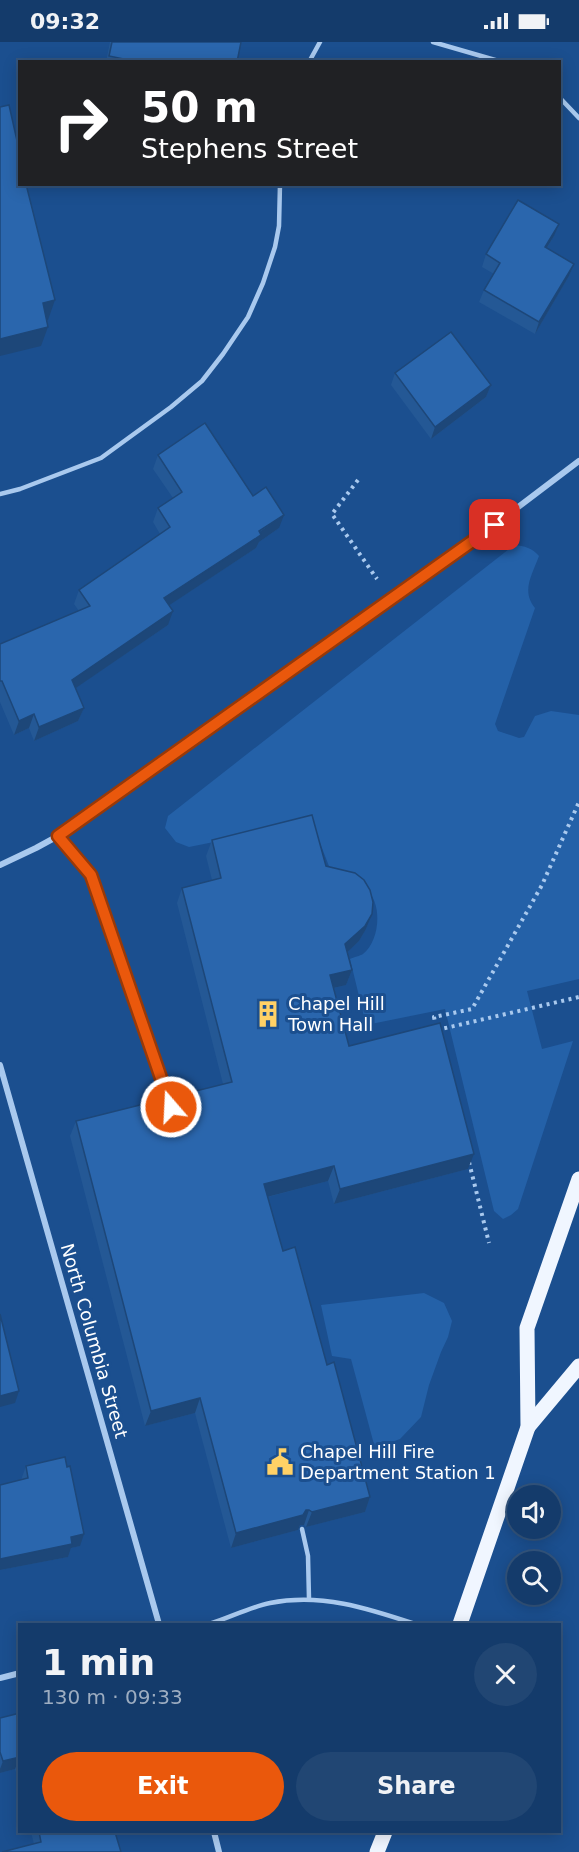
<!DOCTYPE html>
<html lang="en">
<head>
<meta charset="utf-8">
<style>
  body { margin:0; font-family:"DejaVu Sans",sans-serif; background:#214673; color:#f1f3f6; height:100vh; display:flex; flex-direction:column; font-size:22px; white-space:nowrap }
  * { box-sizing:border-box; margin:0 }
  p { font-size:20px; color:#9dadc1 }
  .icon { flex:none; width:33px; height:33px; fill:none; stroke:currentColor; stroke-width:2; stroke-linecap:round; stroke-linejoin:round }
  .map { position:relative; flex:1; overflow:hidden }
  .drawer { position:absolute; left:18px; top:1581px; width:543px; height:210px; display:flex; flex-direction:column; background:#143b6b; border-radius:0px; box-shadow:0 3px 15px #0003,0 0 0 2px #33557e }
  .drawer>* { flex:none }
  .banner { position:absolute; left:18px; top:18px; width:543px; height:126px; border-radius:0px; box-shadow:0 3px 15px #0003,0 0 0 2px #33557e; background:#202124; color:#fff; overflow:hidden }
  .controls { position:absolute; left:507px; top:1443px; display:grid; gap:12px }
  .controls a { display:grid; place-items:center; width:54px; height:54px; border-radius:50%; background:#143b6b; box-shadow:0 3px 15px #0003,0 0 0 2px #33557e; font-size:30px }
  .pin { position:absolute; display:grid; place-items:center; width:51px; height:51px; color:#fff; margin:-26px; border-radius:12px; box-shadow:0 3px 9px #0006 }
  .me { position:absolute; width:66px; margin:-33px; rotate:341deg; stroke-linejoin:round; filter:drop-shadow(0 0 4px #0008) }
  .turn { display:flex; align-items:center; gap:21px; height:126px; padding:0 24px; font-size:27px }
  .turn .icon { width:78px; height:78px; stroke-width:2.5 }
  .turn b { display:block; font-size:42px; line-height:51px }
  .round { display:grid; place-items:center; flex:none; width:63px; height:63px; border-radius:32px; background:#214673 }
  .headline { display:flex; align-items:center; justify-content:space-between; height:102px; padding:0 24px }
  h1 { font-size:36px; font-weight:700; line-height:45px }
  .button { display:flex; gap:12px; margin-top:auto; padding:12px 24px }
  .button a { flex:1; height:69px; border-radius:36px; background:#ea580c; color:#fff; font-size:24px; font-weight:700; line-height:69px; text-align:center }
  .button a+a { background:#214673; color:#f1f3f6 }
  .status { display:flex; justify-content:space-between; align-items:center; height:42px; padding:0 30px; background:#143b6b; direction:ltr }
  .status svg { height:16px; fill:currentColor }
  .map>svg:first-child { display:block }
  .green { fill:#2461a8 }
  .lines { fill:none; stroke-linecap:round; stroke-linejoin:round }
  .path { stroke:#a9c9ee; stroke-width:4; stroke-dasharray:3 4.5; stroke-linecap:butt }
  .lane { stroke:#a9c9ee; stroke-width:4.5 }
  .street { stroke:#a9c9ee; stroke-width:6 }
  .primary { stroke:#f0f6ff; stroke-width:15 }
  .wall { fill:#245895 }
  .shaded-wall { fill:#1d4779 }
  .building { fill:#2a66ad; stroke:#1d4779; stroke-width:1.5 }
  .route-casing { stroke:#983908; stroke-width:15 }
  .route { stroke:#ea580c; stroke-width:10 }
  .labels { text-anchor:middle; stroke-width:6; stroke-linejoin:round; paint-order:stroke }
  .poi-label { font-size:18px; fill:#fff; stroke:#1b4f8f; text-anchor:start }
  .street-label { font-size:18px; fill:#fff; stroke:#1b4f8f }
</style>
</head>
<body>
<div class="status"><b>09:32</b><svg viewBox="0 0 49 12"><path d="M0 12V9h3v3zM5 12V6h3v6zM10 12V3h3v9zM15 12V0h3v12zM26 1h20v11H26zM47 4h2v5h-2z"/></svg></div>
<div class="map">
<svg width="579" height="1810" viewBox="0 0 579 1810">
  <rect width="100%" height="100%" fill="#1b4f8f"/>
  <g class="green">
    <path d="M 514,503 C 525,504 532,506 539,514 C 532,533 521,549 535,566 L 495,682 L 498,689 L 519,696 L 524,695 L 535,674 L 551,669 L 579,673 L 579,937 L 527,949 L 542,1007 L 573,999 L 518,1167 L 511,1173 L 503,1177 L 494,1169 L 445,967 L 366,983 L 350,917 C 354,915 360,914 363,912 C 380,899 383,861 366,847 C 359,841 341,836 332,832 L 312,780 L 189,805 L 176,800 L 165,786 L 168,774 Z"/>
    <polygon points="424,1251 444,1261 452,1279 448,1295 441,1310 429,1343 421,1375 400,1397 375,1406 351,1317 332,1314 321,1263"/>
  </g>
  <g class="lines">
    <g class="path">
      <polyline points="358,438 332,472 377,537"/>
      <polyline points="436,985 434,975 472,967 542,843 579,760"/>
      <polyline points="437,988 579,955"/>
      <polyline points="469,1120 489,1201"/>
    </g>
    <g class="lane">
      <polyline points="433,0 502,20"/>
      <polyline points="309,20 320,0"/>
      <polyline points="560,56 579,76"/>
      <polyline points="0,452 20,447 101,416 171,365 202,339 223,312 248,275 263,241 275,205 279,184 280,142"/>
      <polyline points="58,794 91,833 169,1060"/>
      <polyline points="302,1487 308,1514 309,1557"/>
      <path d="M 209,1582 C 229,1576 250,1565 270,1561 C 321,1551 367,1566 415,1582"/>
    </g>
    <g class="street">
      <polyline points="0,823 36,806 58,794 476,497 579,419"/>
      <polyline points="0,1023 159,1582"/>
      <polyline points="0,1636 20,1631"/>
      <polyline points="214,1790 219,1810"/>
    </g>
    <g class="primary">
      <polyline points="528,1385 579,1324"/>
      <polyline points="460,1582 528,1385 527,1286 579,1137"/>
      <polyline points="377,1810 385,1790"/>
    </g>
  </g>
  <g class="wall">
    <polygon points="110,0 241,0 237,20 106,20"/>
    <polygon points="554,194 547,206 574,222 569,234 535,292 479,260 484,248 494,232 482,225 486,212"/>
    <polygon points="395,331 491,343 486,355 431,397 391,343"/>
    <polygon points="158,413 253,454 279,486 259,500 256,506 169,563 168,583 75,646 84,666 78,679 34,699 29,686 14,693 0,660 0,602 79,569 74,562 79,548 160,492 153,480 158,466 173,456 153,427"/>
    <polygon points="212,798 326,824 372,872 366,887 359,899 347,910 352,928 346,943 334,946 349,1004 468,1127 334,1162 328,1139 268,1155 283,1209 327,1323 370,1455 365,1470 306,1485 304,1483 300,1483 298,1488 231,1506 195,1371 145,1384 70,1094 76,1079 223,1042 177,861 182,846 212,838 206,814"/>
    <polygon points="26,1424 80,1504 71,1506 68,1515 0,1528 0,1443 21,1438"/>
    <polygon points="20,1671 20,1743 15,1727 0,1731 0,1676"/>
    <polygon points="31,1790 115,1790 34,1802"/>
  </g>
  <g class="shaded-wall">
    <polygon points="559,182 554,194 540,217 545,205"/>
    <polygon points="574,222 569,234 535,292 539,280"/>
    <polygon points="55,258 48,278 36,280 43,261"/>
    <polygon points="48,285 41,304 0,314 0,297"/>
    <polygon points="491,343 486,355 431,397 435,385"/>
    <polygon points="284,473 279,486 259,500 256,506 159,570 164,556"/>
    <polygon points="173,569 168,583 67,652 72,638"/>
    <polygon points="84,666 78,679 34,699 39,685"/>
    <polygon points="34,672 29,686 14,693 19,679"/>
    <polygon points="372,872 366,887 359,899 340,917 345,902"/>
    <polygon points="352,928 346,943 325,948 330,933"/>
    <polygon points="474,1112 468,1127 334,1162 340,1147"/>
    <polygon points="334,1124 328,1139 259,1157 264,1142"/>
    <polygon points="19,1349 15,1361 0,1365 0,1354"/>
    <polygon points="200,1356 195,1371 145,1384 151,1369"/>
    <polygon points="370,1455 365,1470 306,1485 312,1470"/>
    <polygon points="306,1468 309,1468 304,1483 300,1483 298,1488 231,1506 236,1491"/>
    <polygon points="84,1492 80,1504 71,1506 68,1515 0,1528 0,1517 71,1495"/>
    <polygon points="20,1715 15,1727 0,1731 0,1727 3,1719"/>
  </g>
  <g class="building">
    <polygon points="112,0 241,0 237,20 129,20 129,18 109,14"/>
    <polygon points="9,63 20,112 20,142 26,142 55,258 43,261 48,285 0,297 0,65"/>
    <polygon points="518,158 559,182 545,205 574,222 539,280 484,248 500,221 486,212"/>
    <polygon points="451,290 491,343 435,385 395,331"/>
    <polygon points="205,381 253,454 266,445 284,473 259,489 261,493 164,556 173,569 72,638 84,666 39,685 34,672 19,679 2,639 0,639 0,602 90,564 79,548 170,485 158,466 182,450 158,413"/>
    <polygon points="312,773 326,824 355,831 364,838 370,848 373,860 372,872 365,884 345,902 352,928 330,933 349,1004 440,981 474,1112 340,1147 334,1124 264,1142 283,1209 295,1205 327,1323 334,1320 370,1455 312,1470 309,1468 306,1468 303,1473 236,1491 200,1356 151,1369 76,1079 232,1040 182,846 221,836 212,798"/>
    <polygon points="0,1272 19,1349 0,1354"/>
    <polygon points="65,1415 67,1425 70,1424 84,1492 71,1495 72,1502 0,1517 0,1443 28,1436 26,1424"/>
    <polygon points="20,1671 20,1715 3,1719 0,1710 0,1676"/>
    <polygon points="39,1790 115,1790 121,1810 2,1810 41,1800"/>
  </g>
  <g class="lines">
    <defs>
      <polyline id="route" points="171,1065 91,833 58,794 495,483"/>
    </defs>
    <use href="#route" class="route-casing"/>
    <use href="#route" class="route"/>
  </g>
  <defs>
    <symbol id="building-bare" viewBox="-9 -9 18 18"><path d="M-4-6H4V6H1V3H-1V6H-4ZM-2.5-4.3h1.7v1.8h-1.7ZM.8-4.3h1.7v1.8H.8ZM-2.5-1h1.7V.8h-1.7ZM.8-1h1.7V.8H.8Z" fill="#ffd166" stroke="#1b4f8f" stroke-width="2.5" paint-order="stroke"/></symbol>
    <symbol id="civic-bare" viewBox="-9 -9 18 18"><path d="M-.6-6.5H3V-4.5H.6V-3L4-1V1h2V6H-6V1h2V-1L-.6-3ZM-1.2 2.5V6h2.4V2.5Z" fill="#ffd166" stroke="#1b4f8f" stroke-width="2.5" paint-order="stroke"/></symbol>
  </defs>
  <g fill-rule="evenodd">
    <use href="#building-bare" x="249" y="953" width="38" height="38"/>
    <use href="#civic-bare" x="261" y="1401" width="38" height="38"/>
  </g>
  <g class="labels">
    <g class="poi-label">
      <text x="288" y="968">Chapel Hill<tspan x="288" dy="21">Town Hall</tspan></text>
      <text x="300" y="1416">Chapel Hill Fire<tspan x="300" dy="21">Department Station 1</tspan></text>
    </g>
    <g class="street-label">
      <text transform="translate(94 1299) rotate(74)" y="6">North Columbia Street</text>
    </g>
  </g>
</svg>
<div class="controls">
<a><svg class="icon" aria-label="sound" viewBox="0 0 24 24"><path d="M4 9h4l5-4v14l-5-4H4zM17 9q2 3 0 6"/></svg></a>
<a><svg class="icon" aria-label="search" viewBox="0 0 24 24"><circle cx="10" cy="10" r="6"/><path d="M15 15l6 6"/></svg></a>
</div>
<div class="pin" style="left:495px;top:483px;background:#d93025"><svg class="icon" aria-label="arrive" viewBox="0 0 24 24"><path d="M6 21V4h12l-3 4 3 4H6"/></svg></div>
<svg class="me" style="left:171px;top:1065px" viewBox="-20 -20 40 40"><circle r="17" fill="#ea580c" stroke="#fff" stroke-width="3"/><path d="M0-11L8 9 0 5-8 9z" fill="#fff"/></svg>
<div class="banner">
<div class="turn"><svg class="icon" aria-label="right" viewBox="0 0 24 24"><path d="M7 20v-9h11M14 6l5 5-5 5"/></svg><div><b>50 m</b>Stephens Street</div></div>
</div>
<section class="drawer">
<div class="headline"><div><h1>1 min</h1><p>130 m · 09:33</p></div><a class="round"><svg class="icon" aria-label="close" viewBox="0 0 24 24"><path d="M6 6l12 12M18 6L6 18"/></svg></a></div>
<div class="button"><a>Exit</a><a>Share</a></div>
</section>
</div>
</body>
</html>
